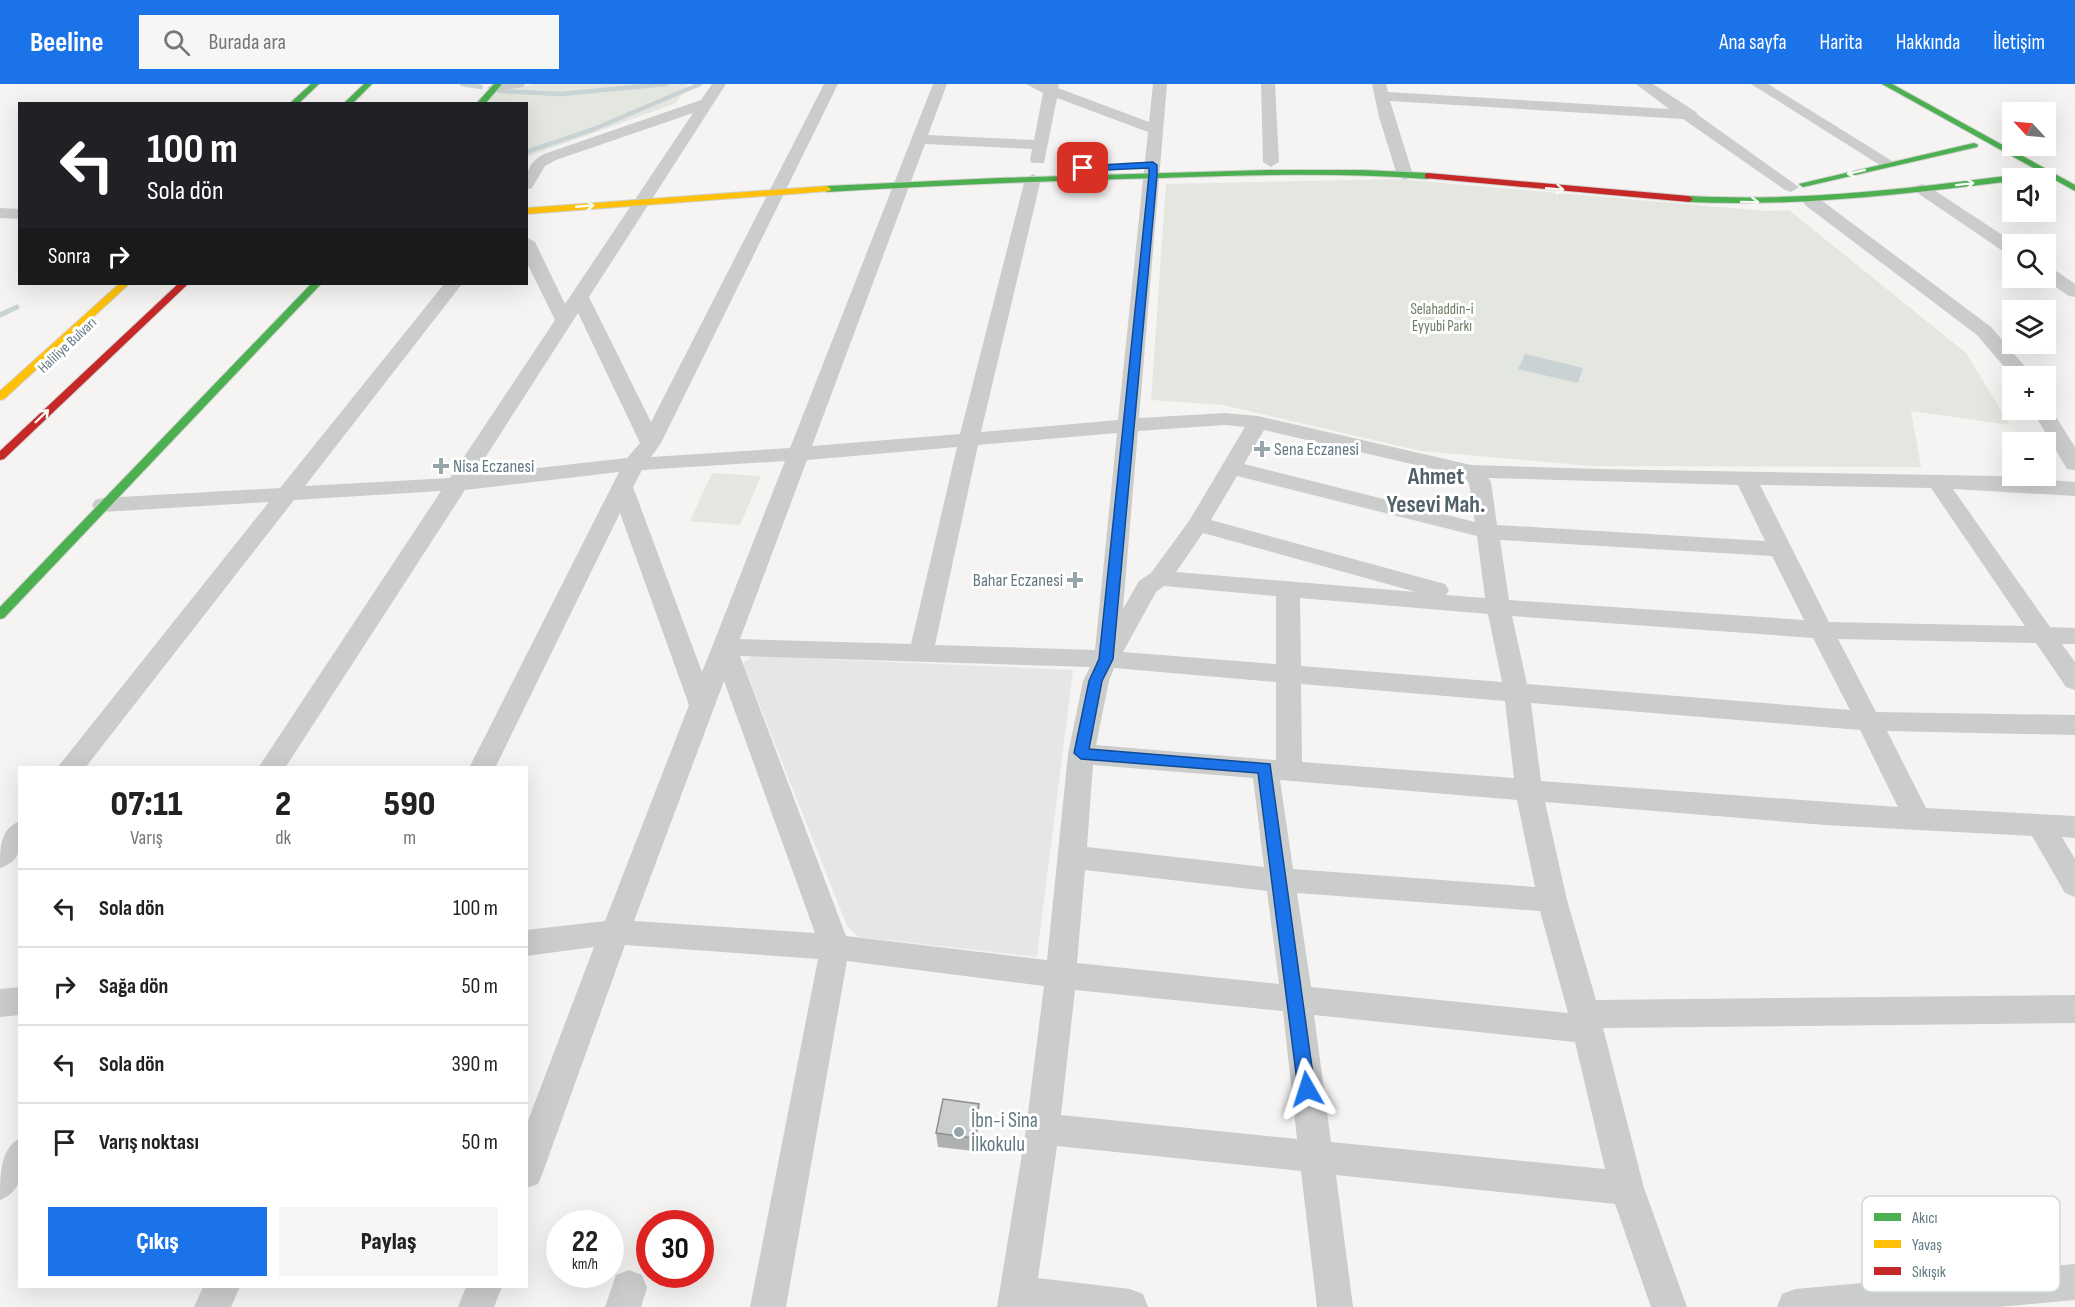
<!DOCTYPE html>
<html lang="tr">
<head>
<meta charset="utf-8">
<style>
  body { margin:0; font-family:"Sofia Sans Condensed",sans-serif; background:#f6f6f6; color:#222; height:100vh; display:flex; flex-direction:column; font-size:22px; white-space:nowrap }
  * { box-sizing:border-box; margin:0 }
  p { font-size:20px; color:#767676 }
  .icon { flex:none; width:33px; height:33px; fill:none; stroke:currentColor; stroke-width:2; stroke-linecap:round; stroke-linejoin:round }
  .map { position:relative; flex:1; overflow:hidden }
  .details { position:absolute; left:18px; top:682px; width:510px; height:522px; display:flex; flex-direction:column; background:#fff; border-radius:0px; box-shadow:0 6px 24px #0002 }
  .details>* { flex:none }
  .top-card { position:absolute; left:18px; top:18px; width:510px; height:183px; border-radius:0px; box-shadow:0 6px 24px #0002; background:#202124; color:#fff; overflow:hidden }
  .needle { width:39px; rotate:296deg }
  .controls { position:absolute; left:2002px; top:18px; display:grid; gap:12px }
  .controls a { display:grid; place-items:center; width:54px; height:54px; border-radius:0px; background:#fff; box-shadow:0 6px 24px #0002; font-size:30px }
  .speed { position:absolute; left:546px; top:1126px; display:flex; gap:12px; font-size:30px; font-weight:700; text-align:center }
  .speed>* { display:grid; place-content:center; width:78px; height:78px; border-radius:50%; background:#fff; box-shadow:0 6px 24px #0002; line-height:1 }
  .speed small { font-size:15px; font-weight:400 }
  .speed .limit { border:9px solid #d22; background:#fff; color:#111 }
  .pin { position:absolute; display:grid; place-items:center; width:51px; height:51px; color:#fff; margin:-26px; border-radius:12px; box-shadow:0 3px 9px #0006 }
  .me { position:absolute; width:66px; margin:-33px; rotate:354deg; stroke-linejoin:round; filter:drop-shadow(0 0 4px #0008) }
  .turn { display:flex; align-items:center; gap:21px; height:126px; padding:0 30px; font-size:27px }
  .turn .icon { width:78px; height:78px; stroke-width:2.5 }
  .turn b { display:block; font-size:42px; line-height:51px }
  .then { display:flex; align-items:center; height:57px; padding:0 30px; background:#0003; gap:12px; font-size:22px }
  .eta { display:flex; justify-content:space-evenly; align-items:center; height:102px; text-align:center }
  .eta b { font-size:36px; font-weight:800; line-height:42px }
  .cta { display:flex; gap:12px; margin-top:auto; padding:12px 30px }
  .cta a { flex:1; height:69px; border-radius:0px; background:#1a73e8; color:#fff; font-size:24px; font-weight:800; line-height:69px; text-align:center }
  .cta a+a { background:#f6f6f6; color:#222 }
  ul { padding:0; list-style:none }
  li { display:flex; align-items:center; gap:18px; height:78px; padding:0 30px; border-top:2px solid #e0e0e0 }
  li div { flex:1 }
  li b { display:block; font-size:22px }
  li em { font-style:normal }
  header { display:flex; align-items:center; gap:36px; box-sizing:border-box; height:84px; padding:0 30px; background:#1a73e8; color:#fff }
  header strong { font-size:28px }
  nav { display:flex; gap:33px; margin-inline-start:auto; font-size:21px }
  .search { width:420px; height:54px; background:#f6f6f6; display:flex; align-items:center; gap:15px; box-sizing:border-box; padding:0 21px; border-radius:0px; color:#767676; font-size:22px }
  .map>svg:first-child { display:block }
  .built { fill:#e5e6e5 }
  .green { fill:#e4e7e0 }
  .water { fill:#c9d3d4 }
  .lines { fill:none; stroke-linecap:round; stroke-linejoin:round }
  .stream-far1 { stroke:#c9d3d4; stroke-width:4.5 }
  .stream { stroke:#c9d3d4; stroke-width:5 }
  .fast-casing { stroke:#d1d2d2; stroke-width:2 }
  .slow-casing { stroke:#d1d2d2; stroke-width:2 }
  .jam-casing { stroke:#d1d2d2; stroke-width:2 }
  .street { fill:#cbcdcd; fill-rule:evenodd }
  .fast { fill:#4caf50; fill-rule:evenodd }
  .slow { fill:#ffc107; fill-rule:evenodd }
  .jam { fill:#c62828; fill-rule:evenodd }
  .wall { fill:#afb1b0 }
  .shaded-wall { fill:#8f9090 }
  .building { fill:#cccecd; stroke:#8f9090; stroke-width:1.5 }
  .oneway { stroke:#f6fbf6 }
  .route { fill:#1a73e8; stroke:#114b97; stroke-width:1.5 }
  .poi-dot { fill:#96a5aa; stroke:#fff; stroke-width:2 }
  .labels { text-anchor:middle; stroke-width:6; stroke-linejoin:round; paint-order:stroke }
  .far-park-label { font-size:15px; fill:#6a7b62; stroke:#fff }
  .far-street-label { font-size:15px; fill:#637a84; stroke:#fff }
  .poi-label { font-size:18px; fill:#637a84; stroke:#fff; text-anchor:start }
  .near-poi-label { font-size:21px; fill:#637a84; stroke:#fff; text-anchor:start }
  .district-label { font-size:24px; font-weight:bold; fill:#516169; stroke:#fff }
  .key { fill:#fff; stroke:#d0d7da; stroke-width:1.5 }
  .key-label { font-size:16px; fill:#637a84 }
</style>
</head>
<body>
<header>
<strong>Beeline</strong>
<div class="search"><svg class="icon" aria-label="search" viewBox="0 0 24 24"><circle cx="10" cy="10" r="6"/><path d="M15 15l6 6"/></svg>Burada ara</div>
<nav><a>Ana sayfa</a><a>Harita</a><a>Hakkında</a><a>İletişim</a></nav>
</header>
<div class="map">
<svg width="2075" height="1223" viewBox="0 0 2075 1223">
  <rect width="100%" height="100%" fill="#f5f4f2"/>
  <polygon class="built" points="753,572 1073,586 1037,873 859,853 847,842 743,579"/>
  <g class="green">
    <polygon points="535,0 688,0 676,19 527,73 526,20 483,20 496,7"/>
    <polygon points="1397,95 1765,127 1789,126 1966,269 2010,341 1911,327 1921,383 1591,382 1421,367 1223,321 1151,316 1166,100"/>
    <polygon points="712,389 761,392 740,441 690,437"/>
  </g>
  <polygon class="water" points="1525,270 1583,284 1578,299 1518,285"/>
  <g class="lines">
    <g class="stream-far1">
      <polyline points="462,0 481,3"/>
      <polyline points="499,7 561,10 666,0"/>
      <polyline points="526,68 594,45 700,0"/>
    </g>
    <polyline class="stream" points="0,231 17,223"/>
    <defs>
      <g id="fast">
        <polygon points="311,0 319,0 298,20 289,20"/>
        <polygon points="364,0 372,0 352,20 343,20"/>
        <polygon points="494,0 502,0 485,20 476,20"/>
        <polygon points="1882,0 1892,0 2075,101 2075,107"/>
        <polygon points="1974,59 1978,61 1977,63 1803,103 1799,100"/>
        <path d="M 1267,86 L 1363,86 L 1428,89 L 1432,92 L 1428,95 C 1338,88 1249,91 1159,94 C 1048,97 938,101 827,108 L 823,105 L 827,102 L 998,94 Z"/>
        <path d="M 2029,89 L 2033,92 L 2032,94 L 2013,94 L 2013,97 C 1905,110 1798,123 1689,118 L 1685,115 L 1689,112 C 1804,118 1916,104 2029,89 Z"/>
        <polygon points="311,200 321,200 4,534 0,535 0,523"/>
      </g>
      <g id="slow">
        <polygon points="827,102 831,105 830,107 526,130 526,124"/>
        <polygon points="119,200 129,200 4,315 0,316 0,307"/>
      </g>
      <g id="jam">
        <polygon points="1428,89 1689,112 1693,115 1689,118 1425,94 1425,90"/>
        <polygon points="178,200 188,200 4,375 0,376 0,367"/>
      </g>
    </defs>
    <use href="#fast" class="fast-casing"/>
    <use href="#slow" class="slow-casing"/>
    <use href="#jam" class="jam-casing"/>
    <g class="street">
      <polygon points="493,0 525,0 523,3 494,8 487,4"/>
      <path d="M 712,0 L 726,0 L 589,213 L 651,338 L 824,0 L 838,0 L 661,359 L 651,373 L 790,364 L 933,0 L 947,0 L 928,51 L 1034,56 L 1043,9 L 1026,0 L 1059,0 L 1058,4 L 1149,38 L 1153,0 L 1167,0 L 1139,334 L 1225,329 L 1258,332 L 1471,381 L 1598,385 L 1999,392 L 2075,398 L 2075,412 L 1953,405 L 2050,543 L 2075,544 L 2075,560 L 2062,560 L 2075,578 L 2075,606 L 2066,603 L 2036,559 L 1838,555 L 1876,628 L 2075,631 L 2075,651 L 1887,647 L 1926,724 L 2075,732 L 2075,754 L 2062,753 L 2075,775 L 2075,813 L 2065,809 L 2032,752 L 1825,741 L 1545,718 L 1567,816 L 1596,916 L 2075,911 L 2075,939 L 1603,944 L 1644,1104 L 1687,1223 L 1651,1223 L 1615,1120 L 1336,1091 L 1353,1223 L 1317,1223 L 1301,1087 L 1057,1062 L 1038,1194 L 1130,1205 L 1143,1210 L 1148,1223 L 997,1223 L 1026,1045 L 1044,902 L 847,877 L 786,1223 L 750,1223 L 818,875 L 625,861 L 543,1088 L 538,1100 L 526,1104 L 526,1042 L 594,863 L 526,872 L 526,846 L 605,837 L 689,621 L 620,429 L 495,684 L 469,684 L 619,388 L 465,406 L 285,684 L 258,684 L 441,407 L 294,416 L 85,684 L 57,684 L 269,418 L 103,428 L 95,426 L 92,421 L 95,416 L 103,414 L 280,404 L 444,200 L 462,200 L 305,402 L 450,394 L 555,236 L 526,177 L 526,153 L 535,158 L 565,220 L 693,29 L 556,76 L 545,82 L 532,104 L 526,106 C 526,88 528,79 544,70 L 701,16 ZM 1057,14 L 1148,48 L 1118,336 L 981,348 L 1041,95 L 1033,90 L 1025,95 L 960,350 L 812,362 L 925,60 L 1032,65 L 1030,76 L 1032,79 L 1044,79 ZM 578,229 L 640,359 L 627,374 L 474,391 ZM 1225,341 L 1245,343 L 1189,437 L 1151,489 L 1139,497 L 1123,525 L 1138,347 ZM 1264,346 L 1464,392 L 1469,399 L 1475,438 L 1244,380 ZM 1117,349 L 1095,566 L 935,561 L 978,361 ZM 957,363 L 911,560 L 740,555 L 807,376 ZM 785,377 L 712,563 L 702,588 L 633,403 L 642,386 ZM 1237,392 L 1477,452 L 1485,514 L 1446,511 L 1449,506 L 1445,500 L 1211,436 ZM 1488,394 L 1738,401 L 1765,457 L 1497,441 L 1491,398 ZM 1760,401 L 1931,404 L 2025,542 L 1829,538 ZM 1203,449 L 1416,508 L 1176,488 ZM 1500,456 L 1772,472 L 1804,536 L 1509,516 ZM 1164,502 L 1276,512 L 1276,580 L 1123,568 L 1156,508 ZM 1300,514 L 1488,530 L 1502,598 L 1301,582 ZM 1512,532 L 1813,554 L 1850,626 L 1527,600 ZM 740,572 L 1090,583 L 1083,597 L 1068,670 L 1047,876 L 846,852 ZM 1114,584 L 1276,598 L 1276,676 L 1096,661 L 1109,597 ZM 724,597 L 815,849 L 634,837 ZM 1301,600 L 1505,617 L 1514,694 L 1302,678 ZM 1531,619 L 1860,646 L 1898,723 L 1541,697 ZM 1093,681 L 1253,694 L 1264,783 L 1087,763 ZM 1280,696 L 1517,716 L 1535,803 L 1293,785 ZM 1085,786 L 1267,807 L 1279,900 L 1077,879 ZM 1297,809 L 1540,827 L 1568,929 L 1311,903 ZM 1075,906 L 1283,927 L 1297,1055 L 1061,1031 ZM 1314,931 L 1575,958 L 1605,1085 L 1331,1058 Z"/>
      <polygon points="1261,0 1275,0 1279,78 1271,83 1263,78"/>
      <polygon points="1372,0 1386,0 1388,8 1669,25 1636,0 1653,0 1696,28 1698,31 1799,103 1791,108 1785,106 1683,35 1390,17 1413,91 1405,96 1397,91 1379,33"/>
      <polygon points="1751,0 1768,0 1897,80 1895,83 1883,83"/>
      <polygon points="1922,100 1928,102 2016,160 2013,160 2013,171 2007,170 1916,108 1914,105 1916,102"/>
      <polygon points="1811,112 1817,113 1991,243 2033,292 2013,293 1977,251 1805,121 1803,117 1805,113"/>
      <polygon points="0,124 20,125 20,135 0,134"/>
      <polygon points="2046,183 2052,184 2075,200 2075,213 2069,212 2042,194 2046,194"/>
      <polygon points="2046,321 2049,322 2075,363 2075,386 2067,385 2032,326 2046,326"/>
      <path d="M 20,737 C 20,759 25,776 0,784 C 0,763 0,745 20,737 Z"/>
      <polygon points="20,903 20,931 0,933 0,905"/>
      <path d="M 20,1054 C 20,1080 28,1105 0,1116 C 0,1090 0,1065 20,1054 Z"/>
      <polygon points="2075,1180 2075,1216 1998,1223 1777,1223 1782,1210 1795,1205"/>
      <polygon points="629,1186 642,1191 647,1204 641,1223 605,1223 616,1191"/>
      <polygon points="203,1203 240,1203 231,1223 194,1223"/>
      <polygon points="466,1203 502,1203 494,1223 458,1223"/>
    </g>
    <use href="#fast" class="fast"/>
    <use href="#slow" class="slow"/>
    <use href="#jam" class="jam"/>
  </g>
  <polygon class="wall" points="980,1033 974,1067 938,1063 936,1049"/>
  <polygon class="shaded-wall" points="979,1020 980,1033 974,1067 973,1054"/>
  <polygon class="building" points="943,1015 979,1020 973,1054 936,1049"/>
  <defs><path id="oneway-shaft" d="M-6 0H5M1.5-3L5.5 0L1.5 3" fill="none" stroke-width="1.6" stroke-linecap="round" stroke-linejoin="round" transform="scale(1.5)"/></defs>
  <g class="oneway">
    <use href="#oneway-shaft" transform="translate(1856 88) rotate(167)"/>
    <use href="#oneway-shaft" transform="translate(1965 100) rotate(-7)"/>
    <use href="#oneway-shaft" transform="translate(1555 105) rotate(5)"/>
    <use href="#oneway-shaft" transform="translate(1750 118) rotate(1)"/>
    <use href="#oneway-shaft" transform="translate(585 122) rotate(-5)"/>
    <use href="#oneway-shaft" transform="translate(42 332) rotate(-44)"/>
  </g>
  <polygon class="route" points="1153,78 1157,81 1157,91 1113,575 1102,597 1089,665 1270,680 1315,1005 1313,1011 1307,1013 1300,1011 1298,1005 1258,689 1081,675 1074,669 1089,597 1099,575 1149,91 1149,84 1083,87 1079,84 1083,82"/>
  <g class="poi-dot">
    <path d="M1259 356h6v6h6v6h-6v6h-6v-6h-6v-6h6z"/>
    <path d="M438 373h6v6h6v6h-6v6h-6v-6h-6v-6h6z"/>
    <path d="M1072 487h6v6h6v6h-6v6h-6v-6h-6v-6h6z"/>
    <circle cx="959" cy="1048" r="6"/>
  </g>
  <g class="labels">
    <g class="far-park-label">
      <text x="1442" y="230">Selahaddin-i<tspan x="1442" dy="17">Eyyubi Parkı</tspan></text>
    </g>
    <g class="far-street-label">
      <text transform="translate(67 261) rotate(-43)" y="5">Haliliye Bulvarı</text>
    </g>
    <g class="poi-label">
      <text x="1274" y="371">Sena Eczanesi</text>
      <text x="453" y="388">Nisa Eczanesi</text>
      <text x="1063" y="502" text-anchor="end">Bahar Eczanesi</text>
    </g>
    <g class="near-poi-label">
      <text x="971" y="1043">İbn-i Sina<tspan x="971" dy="24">İlkokulu</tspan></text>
    </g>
    <g class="district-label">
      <text x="1436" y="400">Ahmet<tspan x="1436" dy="28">Yesevi Mah.</tspan></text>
    </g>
  </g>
  <rect x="1862" y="1112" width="198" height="96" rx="9" class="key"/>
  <rect x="1874" y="1129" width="27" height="8" fill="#4caf50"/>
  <rect x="1874" y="1156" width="27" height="8" fill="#ffc107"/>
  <rect x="1874" y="1183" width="27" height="8" fill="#c62828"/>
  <g class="key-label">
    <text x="1912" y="1139">Akıcı</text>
    <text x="1912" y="1166">Yavaş</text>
    <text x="1912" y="1193">Sıkışık</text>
  </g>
</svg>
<div class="controls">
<a><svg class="needle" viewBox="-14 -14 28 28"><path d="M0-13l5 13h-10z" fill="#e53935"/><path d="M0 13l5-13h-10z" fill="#767676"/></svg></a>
<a><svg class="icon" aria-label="sound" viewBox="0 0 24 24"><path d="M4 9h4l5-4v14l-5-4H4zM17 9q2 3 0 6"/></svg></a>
<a><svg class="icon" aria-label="search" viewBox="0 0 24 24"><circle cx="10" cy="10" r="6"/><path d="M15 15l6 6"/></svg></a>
<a><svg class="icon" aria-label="layers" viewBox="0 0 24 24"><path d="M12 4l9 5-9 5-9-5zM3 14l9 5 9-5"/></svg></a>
<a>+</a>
<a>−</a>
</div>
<div class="speed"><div>22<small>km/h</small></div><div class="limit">30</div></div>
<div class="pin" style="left:1083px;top:84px;background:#d93025"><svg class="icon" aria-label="arrive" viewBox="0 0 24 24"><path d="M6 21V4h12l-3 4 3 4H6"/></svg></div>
<svg class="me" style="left:1307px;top:1005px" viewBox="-20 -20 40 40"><path d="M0-17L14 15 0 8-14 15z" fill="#1a73e8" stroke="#fff" stroke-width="4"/></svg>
<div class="top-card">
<div class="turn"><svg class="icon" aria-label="left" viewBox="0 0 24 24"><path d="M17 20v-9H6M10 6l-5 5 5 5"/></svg><div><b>100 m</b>Sola dön</div></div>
<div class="then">Sonra<svg class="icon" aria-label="right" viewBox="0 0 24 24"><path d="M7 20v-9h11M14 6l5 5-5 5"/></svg></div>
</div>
<section class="details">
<div class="eta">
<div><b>07:11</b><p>Varış</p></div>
<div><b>2</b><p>dk</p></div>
<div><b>590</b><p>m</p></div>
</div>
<ul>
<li><svg class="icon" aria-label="left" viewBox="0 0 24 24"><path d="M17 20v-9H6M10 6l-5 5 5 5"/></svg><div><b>Sola dön</b></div><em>100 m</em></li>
<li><svg class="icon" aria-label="right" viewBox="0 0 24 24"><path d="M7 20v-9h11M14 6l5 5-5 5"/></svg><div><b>Sağa dön</b></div><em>50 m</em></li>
<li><svg class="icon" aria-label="left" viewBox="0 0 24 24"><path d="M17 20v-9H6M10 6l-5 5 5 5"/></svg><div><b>Sola dön</b></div><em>390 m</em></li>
<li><svg class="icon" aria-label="arrive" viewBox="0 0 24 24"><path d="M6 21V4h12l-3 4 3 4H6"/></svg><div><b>Varış noktası</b></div><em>50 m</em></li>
</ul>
<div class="cta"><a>Çıkış</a><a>Paylaş</a></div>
</section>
</div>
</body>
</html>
